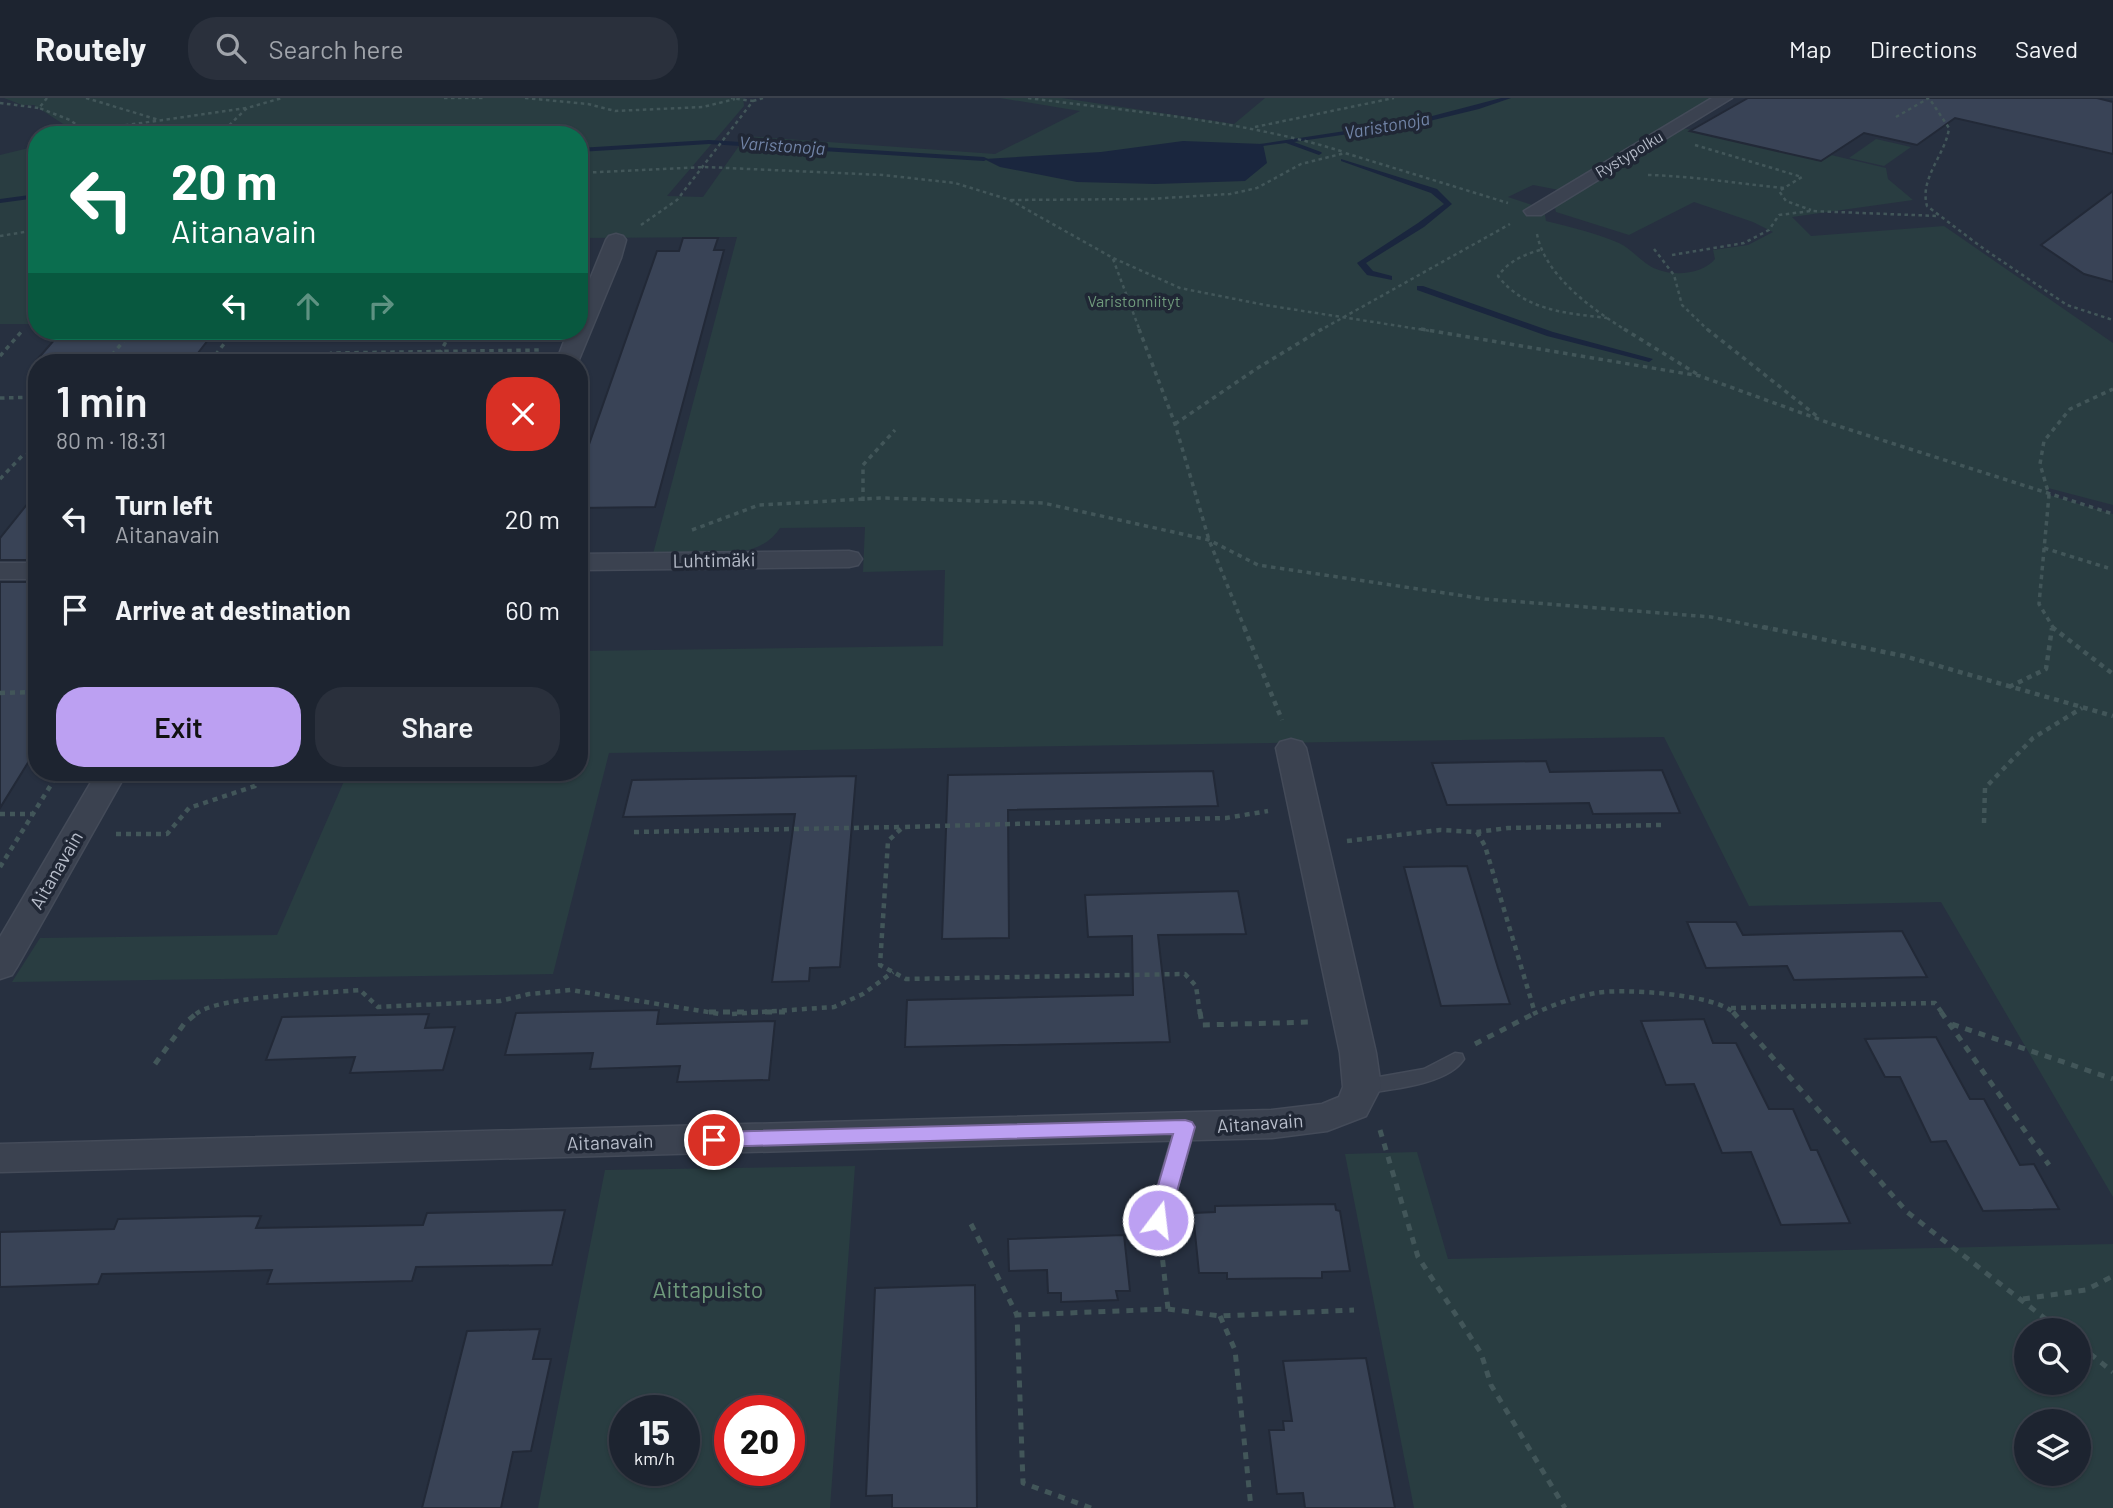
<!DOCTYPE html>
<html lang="en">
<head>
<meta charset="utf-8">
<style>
  body { margin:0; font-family:Barlow,sans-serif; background:#2a303c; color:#f1f3f6; height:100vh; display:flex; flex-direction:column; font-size:26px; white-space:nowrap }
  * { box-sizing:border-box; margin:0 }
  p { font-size:23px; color:#a0a4ab }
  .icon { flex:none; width:38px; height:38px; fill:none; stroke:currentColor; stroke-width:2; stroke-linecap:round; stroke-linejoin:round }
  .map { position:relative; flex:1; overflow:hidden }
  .sheet { position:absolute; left:28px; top:256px; width:560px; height:427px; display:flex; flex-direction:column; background:#1d2430; border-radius:28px; box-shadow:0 2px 5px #0004,0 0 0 2px #3b414c }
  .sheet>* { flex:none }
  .guide { position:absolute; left:28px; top:28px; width:560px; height:214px; border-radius:28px; box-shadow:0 2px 5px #0004,0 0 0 2px #3b414c; background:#0b6e4f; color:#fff; overflow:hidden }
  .buttons { position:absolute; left:2014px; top:1220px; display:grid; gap:14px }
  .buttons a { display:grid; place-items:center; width:77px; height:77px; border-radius:50%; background:#1d2430; box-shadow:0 2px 5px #0004,0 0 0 2px #3b414c; font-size:35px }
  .speed { position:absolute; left:609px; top:1297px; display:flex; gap:14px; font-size:35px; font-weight:700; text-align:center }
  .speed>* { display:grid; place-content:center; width:91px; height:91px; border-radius:50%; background:#1d2430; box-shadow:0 2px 5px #0004,0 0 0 2px #3b414c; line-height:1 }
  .speed small { font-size:18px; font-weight:400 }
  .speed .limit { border:10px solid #d22; background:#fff; color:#111 }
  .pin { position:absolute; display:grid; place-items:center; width:60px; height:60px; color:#fff; margin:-30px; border:4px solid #fff; border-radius:50%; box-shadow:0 2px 7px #0007 }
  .me { position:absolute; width:77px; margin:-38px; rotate:15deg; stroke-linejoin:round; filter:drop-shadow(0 0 5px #0008) }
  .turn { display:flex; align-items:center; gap:24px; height:147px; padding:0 28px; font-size:32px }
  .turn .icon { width:91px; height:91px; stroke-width:2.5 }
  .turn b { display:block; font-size:49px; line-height:60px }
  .lanes { display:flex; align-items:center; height:66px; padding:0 28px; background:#0003; justify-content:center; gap:35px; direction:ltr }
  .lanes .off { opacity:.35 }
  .round { display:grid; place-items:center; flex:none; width:74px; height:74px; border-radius:28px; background:#2a303c }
  .overview { display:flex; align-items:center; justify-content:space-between; height:119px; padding:0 28px }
  h1 { font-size:42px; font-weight:600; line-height:52px }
  .action { display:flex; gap:14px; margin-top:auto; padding:14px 28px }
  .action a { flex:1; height:80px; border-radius:28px; background:#bca0f2; color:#111; font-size:28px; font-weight:600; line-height:80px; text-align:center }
  .action a+a { background:#2a303c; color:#f1f3f6 }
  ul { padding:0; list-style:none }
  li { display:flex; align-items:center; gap:21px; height:91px; padding:0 28px }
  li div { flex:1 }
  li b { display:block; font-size:26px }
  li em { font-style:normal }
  header { display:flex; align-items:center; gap:42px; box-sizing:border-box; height:98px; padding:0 35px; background:#1d2430; border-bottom:2px solid #3b414c }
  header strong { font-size:33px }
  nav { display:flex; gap:38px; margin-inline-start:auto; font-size:24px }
  .search { width:490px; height:63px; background:#2a303c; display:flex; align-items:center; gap:18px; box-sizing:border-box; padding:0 24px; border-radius:28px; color:#a0a4ab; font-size:26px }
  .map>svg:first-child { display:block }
  .green { fill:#293d41; fill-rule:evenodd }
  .water { fill:#1a263e }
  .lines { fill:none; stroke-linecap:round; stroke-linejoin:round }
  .stream { fill:#1a263e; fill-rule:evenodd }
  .building { fill:#394356; stroke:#222937; stroke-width:2 }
  .lane-casing { stroke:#444b59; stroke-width:3 }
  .street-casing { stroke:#444b59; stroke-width:3 }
  .path-far3 { stroke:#425659; stroke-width:2.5; stroke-dasharray:3.5 3.5; stroke-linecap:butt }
  .path-far2 { stroke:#425659; stroke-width:3.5; stroke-dasharray:4.5 4.5; stroke-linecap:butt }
  .path-far1 { stroke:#425659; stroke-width:4.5; stroke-dasharray:5 5; stroke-linecap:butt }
  .path { stroke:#425659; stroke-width:5; stroke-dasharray:7 7; stroke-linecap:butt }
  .lane { fill:#3b4250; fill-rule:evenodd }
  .street { fill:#3b4250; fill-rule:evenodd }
  .route { fill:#bca0f2; stroke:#7a689d; stroke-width:2 }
  .labels { text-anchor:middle; stroke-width:7; stroke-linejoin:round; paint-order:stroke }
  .far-street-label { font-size:16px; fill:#b7bdca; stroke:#202735 }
  .far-park-label { font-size:16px; fill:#6f9a7c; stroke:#202735 }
  .far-water-label { font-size:18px; font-style:italic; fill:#7285a8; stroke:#202735 }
  .street-label { font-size:19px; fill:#b7bdca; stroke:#202735 }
  .near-park-label { font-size:23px; fill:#6f9a7c; stroke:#202735 }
</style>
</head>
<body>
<header>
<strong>Routely</strong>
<div class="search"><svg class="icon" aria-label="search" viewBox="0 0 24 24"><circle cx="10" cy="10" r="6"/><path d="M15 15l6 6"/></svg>Search here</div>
<nav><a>Map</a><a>Directions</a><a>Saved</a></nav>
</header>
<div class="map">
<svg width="2113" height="1410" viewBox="0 0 2113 1410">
  <rect width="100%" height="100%" fill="#273040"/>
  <g class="green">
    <path d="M 4,0 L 743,0 L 744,8 L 667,98 L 703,99 L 746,38 L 995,56 L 1080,13 L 1000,0 L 1062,0 L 1234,26 L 1265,0 L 1714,0 L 1559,92 L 1533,87 L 1508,99 L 1544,111 L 1546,123 C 1570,129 1596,135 1619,145 C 1631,151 1639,161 1650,168 C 1668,179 1701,178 1715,161 L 1713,152 L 1748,147 L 1773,134 L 1753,124 L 1694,104 L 1629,137 L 1556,114 L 1554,106 L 1683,30 L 1821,63 L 1831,57 L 1886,70 L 1888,81 L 1913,102 L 1792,119 L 1811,138 L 1944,128 L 2113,245 L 2113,407 L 2048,390 L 2049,397 L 2113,416 L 2113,1099 L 1941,804 L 1749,808 L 1664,639 L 609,655 L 553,876 L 12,884 L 40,840 L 277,837 L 348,674 L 579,674 L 579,553 L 943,548 L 945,472 L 863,474 L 865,429 L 780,430 C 757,467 692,455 653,456 L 737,139 L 579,140 L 579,37 L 80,37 L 34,7 L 22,7 Z"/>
    <polygon points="1876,41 1911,49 1884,68 1849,60"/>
    <polygon points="37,48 37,226 0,226 0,57"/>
    <path d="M 1417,1054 L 1448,1161 L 2113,1146 L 2113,1410 L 1414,1410 L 1345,1056 ZM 2026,1232 L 2079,1232 L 2079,1284 L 2026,1284 ZM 2026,1323 L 2079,1323 L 2079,1376 L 2026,1376 Z"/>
    <path d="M 855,1068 L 830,1410 L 538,1410 L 605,1072 ZM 625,1312 L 684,1312 L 684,1372 L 625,1372 ZM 730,1312 L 789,1312 L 789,1372 L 730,1372 Z"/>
  </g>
  <polygon class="water" points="1183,43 1263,46 1267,65 1245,83 1155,86 1077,84 1000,69 984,61 1101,54"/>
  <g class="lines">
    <g class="stream">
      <polygon points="1501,0 1511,0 1479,11 1417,26 1294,44 1321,54 1322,55 1319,57 1286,45 1263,48 1260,46 1417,22"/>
      <polygon points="709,42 984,59 988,61 984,63 709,46 579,54 579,50"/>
      <polygon points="1341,61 1437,91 1452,106 1424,129 1366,165 1373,173 1392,178 1392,182 1367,177 1357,165 1418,125 1444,106 1431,95 1341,63"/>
      <polygon points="37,96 37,100 0,105 0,101"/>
      <polygon points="1417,188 1423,188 1553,234 1653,261 1649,264 1547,238 1417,192"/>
    </g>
  </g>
  <g class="building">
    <polygon points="1748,0 2097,0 2113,4 2113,56 1955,20 1917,47 1864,35 1821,63 1690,33"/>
    <polygon points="2113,93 2113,184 2084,176 2041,147"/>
    <polygon points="683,140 718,140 714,152 724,152 655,409 579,410 580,372 657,153 679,153"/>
    <polygon points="62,233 215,233 191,264 35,264"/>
    <polygon points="37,394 37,462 0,462 0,440"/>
    <polygon points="0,484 37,484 37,650 0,710"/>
    <polygon points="1546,663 1550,674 1662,672 1680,715 1593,716 1589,705 1447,707 1432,665"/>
    <polygon points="1213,673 1218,708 1008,712 1009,840 942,841 948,677"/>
    <polygon points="856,678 840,869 810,870 809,883 772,884 795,716 623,719 632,682"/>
    <polygon points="1467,768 1498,870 1510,906 1441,908 1404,769"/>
    <polygon points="1238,793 1246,836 1158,837 1170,944 905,949 907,902 1133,897 1132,838 1088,839 1085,797"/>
    <polygon points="1687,824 1736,824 1743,837 1902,833 1927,879 1794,882 1787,868 1706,870"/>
    <polygon points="659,912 657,926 775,923 769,982 677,984 680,968 590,971 593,955 505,957 516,915"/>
    <polygon points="429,916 425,930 455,929 443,972 350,975 355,959 266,962 282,919"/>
    <polygon points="1704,921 1713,945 1736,945 1769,1011 1793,1011 1811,1052 1817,1052 1850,1125 1781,1127 1751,1054 1722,1055 1694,986 1666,987 1641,923"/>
    <polygon points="1936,939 1970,1001 1984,1001 2020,1067 2034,1066 2059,1111 1983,1113 1946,1043 1931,1044 1900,979 1885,979 1865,941"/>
    <polygon points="1335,1106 1336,1112 1340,1113 1350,1173 1322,1174 1322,1180 1227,1181 1227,1175 1199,1175 1193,1115 1215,1114 1215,1108"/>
    <polygon points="565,1112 552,1167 416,1169 412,1183 267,1186 272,1172 102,1176 98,1186 0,1189 0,1134 114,1131 118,1121 261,1118 256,1130 423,1127 427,1115"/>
    <polygon points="1124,1137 1130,1193 1116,1193 1118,1202 1061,1204 1061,1195 1048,1195 1047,1172 1009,1173 1008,1141"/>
    <polygon points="975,1187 977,1410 892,1410 892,1397 866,1398 875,1190"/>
    <polygon points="540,1231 533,1261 551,1261 531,1353 513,1354 501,1410 422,1410 467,1233"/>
    <polygon points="1366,1260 1395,1410 1305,1410 1303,1395 1277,1396 1269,1332 1284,1332 1283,1323 1292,1323 1283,1263"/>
  </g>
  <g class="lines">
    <defs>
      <g id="lane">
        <path d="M 1455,955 L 1462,956 L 1464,961 C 1448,987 1390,991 1362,996 L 1355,994 L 1353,989 L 1355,984 L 1362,982 L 1424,971 Z"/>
        <polygon points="1185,1022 1192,1024 1195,1029 1168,1122 1165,1127 1158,1130 1151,1127 1148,1122 1175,1029 1178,1024"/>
      </g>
      <g id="street">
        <polygon points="1712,0 1732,0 1541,117 1527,117 1524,113"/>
        <polygon points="616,136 623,138 626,142 621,160 578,264 556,264 568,233 579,233 579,208 606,142 609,138"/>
        <polygon points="849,453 858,455 862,461 858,467 849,469 579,472 579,456"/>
        <rect x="0" y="465" width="37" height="16"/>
        <polygon points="1291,641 1302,644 1306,650 1376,955 1381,989 1366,1018 1327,1033 1272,1040 0,1074 0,1046 1272,1012 1322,1006 1339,999 1343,989 1340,955 1276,650 1280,644"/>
        <polygon points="97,674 127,674 17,869 12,877 0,881 0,839"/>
      </g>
    </defs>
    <use href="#lane" class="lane-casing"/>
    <use href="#street" class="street-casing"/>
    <g class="path-far3">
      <polyline points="47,0 39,10 70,22 85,33 247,10"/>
      <polyline points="86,0 159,22"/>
      <polyline points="444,0 484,0"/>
      <polyline points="525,0 588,6 615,13 703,9 735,1"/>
      <path d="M 1028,0 C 1134,14 1242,22 1344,54"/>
      <polyline points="753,3 763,0"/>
      <polyline points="0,5 39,10"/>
      <path d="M 1896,19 L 1929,0 L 1949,30 C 1946,56 1919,80 1927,108 L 1984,151 L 2067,207 L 2113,222"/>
      <polyline points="1255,29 1394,0"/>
      <polyline points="111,32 133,37"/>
      <polyline points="219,37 247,10 282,0"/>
      <polyline points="1695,47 1802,79 1779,93 1786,103 1811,112"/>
      <polyline points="579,75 705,69 883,77 955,85 1010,102 1113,160 1180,190 1265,207 1431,233"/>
      <path d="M 1648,77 C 1694,78 1739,86 1785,90"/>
      <polyline points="1011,102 1149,101 1230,96 1257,90 1301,66 1345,55 1508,105"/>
      <polyline points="641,127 677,102 753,3 731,0"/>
      <path d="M 1537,136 C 1545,178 1592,211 1627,233"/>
      <polyline points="0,138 37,132"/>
      <polyline points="1654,151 1674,177 1682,207 1709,233"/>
      <path d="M 1540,152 C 1523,157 1509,163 1498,178 C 1525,213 1566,215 1607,220"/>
      <polyline points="1672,157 1744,145 1769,132 1779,117 1811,113 1938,118"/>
      <polyline points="1113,161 1140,233"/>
      <polyline points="1319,233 1510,126"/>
    </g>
    <g class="path-far2">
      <polyline points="1139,231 1175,326 1209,442 1245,531"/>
      <polyline points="1421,231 1700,278 1832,326 2113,416"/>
      <polyline points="1624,231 1697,276"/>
      <polyline points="1707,231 1818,319"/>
      <polyline points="362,237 364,233"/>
      <polyline points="0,258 22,233"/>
      <polyline points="106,264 132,233"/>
      <polyline points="210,264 234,233"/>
      <polyline points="322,264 331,255 539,252"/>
      <polyline points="435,264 450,236"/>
      <polyline points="0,300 37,299"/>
      <polyline points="1175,326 1256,271 1322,231"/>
      <polyline points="0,381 22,358 37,354"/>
      <polyline points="863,403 863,367 895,332"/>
      <polyline points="692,432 759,407 882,400 1043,405 1209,442 1258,467 1485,501 1711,519 1771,531"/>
      <polyline points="2044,450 2108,470"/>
      <polyline points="2054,531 2039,506 2049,397 2040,366 2044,343 2070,311 2113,291"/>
    </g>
    <g class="path-far1">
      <polyline points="1244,529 1282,622"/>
      <polyline points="1763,529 1904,558 2113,618"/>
      <polyline points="2052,529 2113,576"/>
      <polyline points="2009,589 2046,571 2052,530"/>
      <polyline points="0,595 37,594"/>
      <polyline points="0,716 33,716"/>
      <polyline points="1984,725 1985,690 2033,640 2082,610"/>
      <polyline points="634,734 902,729"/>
      <polyline points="1477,734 1485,748 1535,915"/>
      <polyline points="116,736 167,736 189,710 255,688 263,674"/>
      <polyline points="1347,743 1440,732 1477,734 1508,730 1662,727"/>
      <polyline points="0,769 59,674"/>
      <polyline points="1731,910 1935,905 1943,916"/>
      <path d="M 196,916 C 217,898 328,895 360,892 L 378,909 L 500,903 L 529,896 L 571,892 L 720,916"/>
      <polyline points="732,916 834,909 863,896 893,874"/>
      <polyline points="1200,916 1196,888 1185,876 906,881 880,867 888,743 903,729 1226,720 1268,713"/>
      <path d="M 1533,916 C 1553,907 1574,899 1596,895 C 1622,890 1718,896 1735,916"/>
    </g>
    <g class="path">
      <polyline points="709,914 785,914"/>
      <polyline points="1200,914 1202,927 1312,924"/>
      <polyline points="1733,914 1907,1114 2060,1232"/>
      <polyline points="1941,914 2049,1067"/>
      <polyline points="1952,926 2113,981"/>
      <polyline points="1475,946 1537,914"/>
      <polyline points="155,966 184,926 198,914"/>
      <polyline points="1380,1032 1418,1159 1481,1255 1491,1287 1565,1410"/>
      <polyline points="971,1126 1017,1217"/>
      <polyline points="2023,1201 2086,1192 2113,1178"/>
      <polyline points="1168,1211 1220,1218 1354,1212"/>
      <polyline points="1220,1218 1235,1252 1251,1410"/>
      <polyline points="2079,1247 2113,1274"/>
      <polyline points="1091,1410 1023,1385 1017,1217 1168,1211 1161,1147"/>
    </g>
    <use href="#lane" class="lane"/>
    <use href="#street" class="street"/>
  </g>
  <polygon class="route" points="1185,1022 1192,1024 1195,1029 1169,1122 1166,1127 1158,1130 1151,1127 1148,1122 1173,1036 714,1049 707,1047 704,1042 707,1037 714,1034"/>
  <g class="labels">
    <g class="far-street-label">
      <text transform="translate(1629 56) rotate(-31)" y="6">Rystypolku</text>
    </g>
    <g class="far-park-label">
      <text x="1134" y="209">Varistonniityt</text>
    </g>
    <g class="far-water-label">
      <text transform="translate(1387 28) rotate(-10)" y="6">Varistonoja</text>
      <text transform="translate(782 48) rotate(4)" y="6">Varistonoja</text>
    </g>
    <g class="street-label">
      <text transform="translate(714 462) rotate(-1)" y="7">Luhtimäki</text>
      <text transform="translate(56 772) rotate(-60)" y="7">Aitanavain</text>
      <text transform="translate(1260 1025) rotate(-4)" y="7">Aitanavain</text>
      <text transform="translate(610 1044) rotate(-2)" y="7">Aitanavain</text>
    </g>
    <g class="near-park-label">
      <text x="708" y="1200">Aittapuisto</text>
    </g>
  </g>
</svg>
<div class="buttons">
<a><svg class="icon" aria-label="search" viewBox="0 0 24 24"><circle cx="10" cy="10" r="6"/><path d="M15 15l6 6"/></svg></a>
<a><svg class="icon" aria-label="layers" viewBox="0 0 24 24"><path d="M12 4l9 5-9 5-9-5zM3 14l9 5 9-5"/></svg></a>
</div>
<div class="speed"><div>15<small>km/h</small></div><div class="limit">20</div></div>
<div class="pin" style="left:714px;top:1042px;background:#d93025"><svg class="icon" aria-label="arrive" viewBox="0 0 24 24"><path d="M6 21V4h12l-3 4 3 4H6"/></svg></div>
<svg class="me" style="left:1158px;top:1122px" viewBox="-20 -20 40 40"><circle r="17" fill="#bca0f2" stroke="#fff" stroke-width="3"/><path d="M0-11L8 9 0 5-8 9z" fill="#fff"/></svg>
<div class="guide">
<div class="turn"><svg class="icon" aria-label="left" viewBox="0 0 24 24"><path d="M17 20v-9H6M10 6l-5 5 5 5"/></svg><div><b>20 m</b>Aitanavain</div></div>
<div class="lanes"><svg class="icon" aria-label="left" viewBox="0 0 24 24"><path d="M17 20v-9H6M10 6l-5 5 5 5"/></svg><svg class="icon off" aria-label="ahead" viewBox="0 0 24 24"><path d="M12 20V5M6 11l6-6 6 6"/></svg><svg class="icon off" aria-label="right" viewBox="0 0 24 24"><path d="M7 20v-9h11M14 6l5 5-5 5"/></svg></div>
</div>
<section class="sheet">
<div class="overview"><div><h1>1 min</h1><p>80 m · 18:31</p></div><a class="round" style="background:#d93025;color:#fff"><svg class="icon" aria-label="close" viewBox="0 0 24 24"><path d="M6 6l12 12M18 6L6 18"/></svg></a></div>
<ul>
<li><svg class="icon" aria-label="left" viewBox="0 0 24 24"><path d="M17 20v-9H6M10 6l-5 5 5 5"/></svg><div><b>Turn left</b><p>Aitanavain</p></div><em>20 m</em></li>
<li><svg class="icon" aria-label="arrive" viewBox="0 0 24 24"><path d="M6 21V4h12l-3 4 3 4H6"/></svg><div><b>Arrive at destination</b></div><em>60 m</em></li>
</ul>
<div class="action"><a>Exit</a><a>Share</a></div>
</section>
</div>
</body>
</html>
